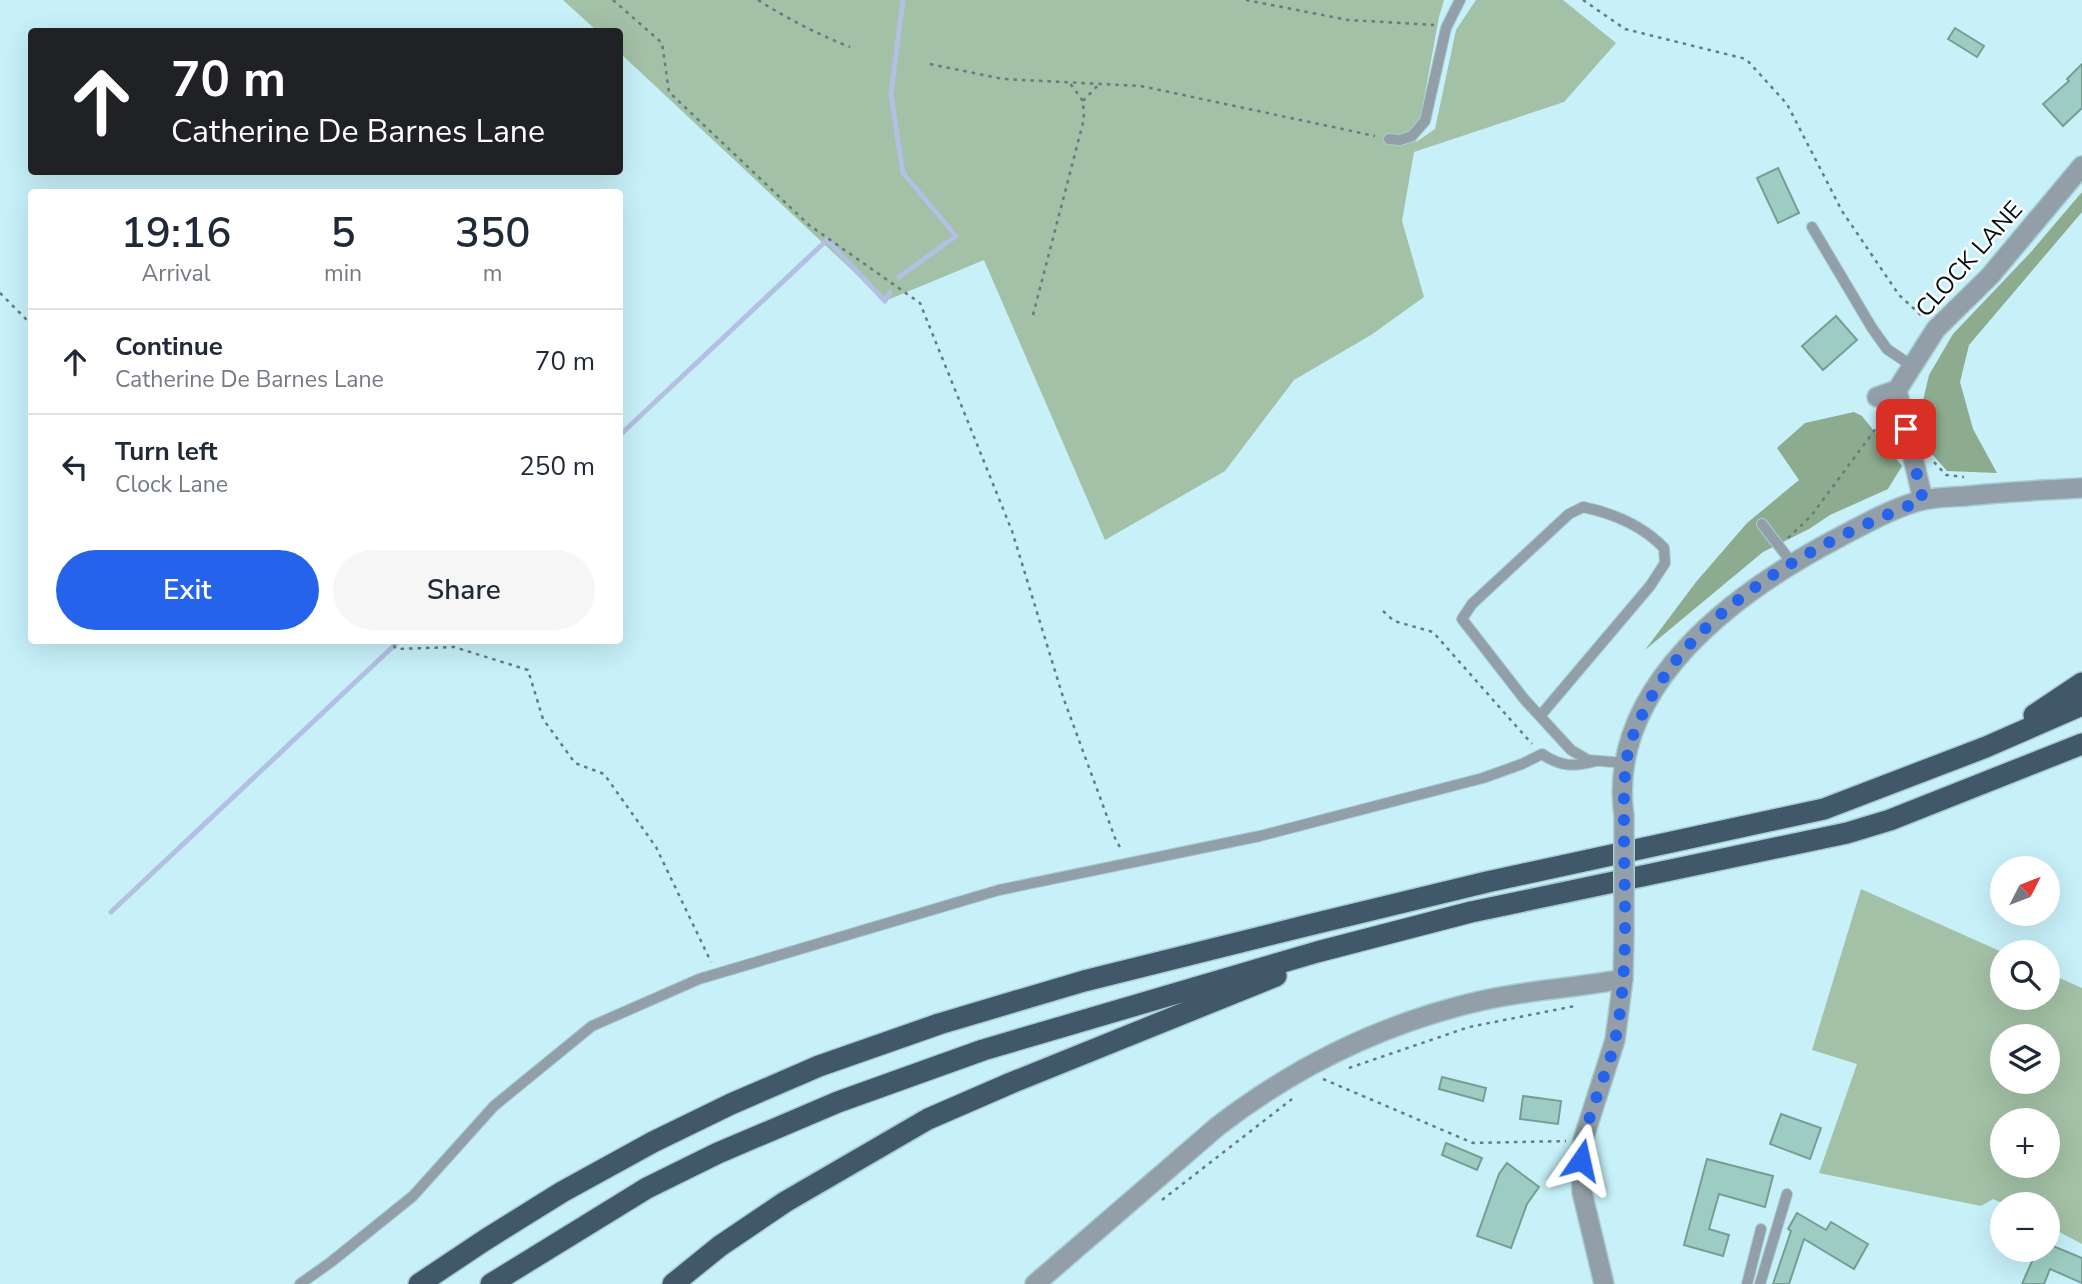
<!DOCTYPE html>
<html lang="en">
<head>
<meta charset="utf-8">
<style>
  body { margin:0; font-family:"Nunito Sans",sans-serif; background:#f6f6f7; color:#1f2937; height:100vh; display:flex; flex-direction:column; font-size:26px; white-space:nowrap }
  * { box-sizing:border-box; margin:0 }
  p { font-size:23px; color:#747a83 }
  .icon { flex:none; width:38px; height:38px; fill:none; stroke:currentColor; stroke-width:2; stroke-linecap:round; stroke-linejoin:round }
  .map { position:relative; flex:1; overflow:hidden }
  .sheet { position:absolute; left:28px; top:189px; width:595px; height:455px; display:flex; flex-direction:column; background:#fff; border-radius:7px; box-shadow:0 7px 28px #0002 }
  .sheet>* { flex:none }
  .top-card { position:absolute; left:28px; top:28px; width:595px; height:147px; border-radius:7px; box-shadow:0 7px 28px #0002; background:#202124; color:#fff; overflow:hidden }
  .needle { width:46px; rotate:48deg }
  .controls { position:absolute; left:1990px; top:856px; display:grid; gap:14px }
  .controls a { display:grid; place-items:center; width:70px; height:70px; border-radius:50%; background:#fff; box-shadow:0 7px 28px #0002; font-size:35px }
  .pin { position:absolute; display:grid; place-items:center; width:60px; height:60px; color:#fff; margin:-30px; border-radius:14px; box-shadow:0 4px 10px #0006 }
  .me { position:absolute; width:77px; margin:-38px; rotate:11deg; stroke-linejoin:round; filter:drop-shadow(0 0 5px #0008) }
  .turn { display:flex; align-items:center; gap:24px; height:147px; padding:0 28px; font-size:32px }
  .turn .icon { width:91px; height:91px; stroke-width:2.5 }
  .turn b { display:block; font-size:49px; line-height:60px }
  .eta { display:flex; justify-content:space-evenly; align-items:center; height:119px; text-align:center }
  .eta b { font-size:42px; font-weight:600; line-height:49px }
  .primary-button { display:flex; gap:14px; margin-top:auto; padding:14px 28px }
  .primary-button a { flex:1; height:80px; border-radius:42px; background:#2563eb; color:#fff; font-size:28px; font-weight:600; line-height:80px; text-align:center }
  .primary-button a+a { background:#f6f6f7; color:#1f2937 }
  ul { padding:0; list-style:none }
  li { display:flex; align-items:center; gap:21px; height:105px; padding:0 28px; border-top:2px solid #e0e1e3 }
  li div { flex:1 }
  li b { display:block; font-size:26px }
  li em { font-style:normal }
  .map>svg:first-child { display:block }
  .green { fill:#a3c1a6; fill-rule:evenodd }
  .forest { fill:#8cab8f }
  .lines { fill:none; stroke-linecap:round; stroke-linejoin:round }
  .stream { stroke:#b3bfe3; stroke-width:5 }
  .building { fill:#9dcdc2; stroke:#779d94; stroke-width:2 }
  .service-casing { stroke:#a7ccd3; stroke-width:12 }
  .minor-casing { stroke:#a7ccd3; stroke-width:22 }
  .trunk-casing { stroke:#a7ccd3; stroke-width:24 }
  .path { stroke:#637d83; stroke-width:2.5; stroke-dasharray:3.5 5; stroke-linecap:butt }
  .service { stroke:#929fa8; stroke-width:10 }
  .minor { stroke:#929fa8; stroke-width:19 }
  .trunk { stroke:#405869; stroke-width:21 }
  .minor-bridge-casing { stroke:#a7ccd3; stroke-width:22; stroke-linecap:butt }
  .minor-bridge { stroke:#929fa8; stroke-width:19 }
  .route { stroke:#2563eb; stroke-width:12; stroke-dasharray:0 21.6 }
  .labels { text-anchor:middle; stroke-width:5; stroke-linejoin:round; paint-order:stroke }
  .street-label { font-size:24px; fill:#020f12; stroke:#fff }
</style>
</head>
<body>
<div class="map">
<svg width="2082" height="1284" viewBox="0 0 2082 1284">
  <rect width="100%" height="100%" fill="#c7f0f8"/>
  <g class="green">
    <polygon points="563,0 1444,0 1439,17 1416,142 1435,129 1456,30 1476,0 1563,0 1616,43 1564,102 1414,152 1402,221 1424,297 1371,335 1294,380 1225,471 1105,540 984,260 885,301 620,53 620,32 597,31"/>
    <path d="M 1861,889 L 2002,952 L 2002,998 L 2048,998 L 2048,973 L 2082,988 L 2082,1244 L 2048,1226 L 2048,1204 L 2004,1204 L 1993,1199 L 1981,1206 L 1819,1173 L 1857,1064 L 1812,1050 ZM 2002,1036 L 2048,1036 L 2048,1082 L 2002,1082 ZM 2002,1120 L 2048,1120 L 2048,1166 L 2002,1166 Z"/>
  </g>
  <g class="forest">
    <polygon points="2082,192 2082,212 1969,345 1960,382 1973,429 1997,473 1947,471 1931,453 1920,413 1929,375 1953,334 2031,252"/>
    <polygon points="1854,412 1862,416 1902,466 1888,489 1830,515 1809,529 1763,552 1645,650 1696,582 1747,523 1799,480 1777,448 1805,423"/>
  </g>
  <g class="lines">
    <g class="stream">
      <polyline points="899,277 956,236 903,173 891,94 903,0"/>
      <polyline points="620,435 827,240 885,301 890,292"/>
      <polyline points="111,912 400,640"/>
    </g>
  </g>
  <g class="building">
    <polygon points="1955,28 1984,46 1977,57 1948,39"/>
    <polygon points="2082,64 2082,108 2063,126 2043,104 2069,81 2067,79"/>
    <polygon points="1778,168 1799,213 1778,223 1757,178"/>
    <polygon points="1836,316 1857,340 1823,370 1802,346"/>
    <polygon points="1442,1077 1486,1088 1483,1101 1439,1089"/>
    <polygon points="1523,1096 1561,1101 1558,1124 1520,1119"/>
    <polygon points="1781,1114 1821,1128 1810,1159 1770,1144"/>
    <polygon points="1446,1143 1482,1158 1477,1170 1442,1155"/>
    <polygon points="1707,1159 1773,1176 1765,1207 1719,1194 1709,1229 1729,1235 1723,1256 1684,1245"/>
    <polygon points="1507,1163 1539,1187 1527,1204 1511,1248 1477,1236 1499,1174"/>
    <polygon points="1797,1213 1826,1230 1831,1222 1868,1244 1854,1269 1804,1239 1789,1284 1773,1284 1791,1231 1788,1229"/>
    <polygon points="2048,1244 2082,1258 2082,1283 2050,1269 2044,1284 2022,1284 2037,1250 2048,1250"/>
  </g>
  <g class="lines">
    <defs>
      <g id="service">
        <polyline points="1389,139 1400,140 1412,136 1425,121 1446,28 1460,0"/>
        <polyline points="1812,227 1872,328 1887,349 1912,366"/>
        <polyline points="1762,524 1792,563"/>
        <path d="M 1540,716 L 1650,586 L 1665,563 L 1664,548 C 1643,526 1612,513 1583,507 L 1569,514 L 1472,604 L 1462,619 L 1525,700 L 1571,750 L 1588,760 L 1626,763"/>
        <path d="M 300,1284 L 331,1262 L 413,1196 L 494,1106 L 592,1026 L 699,979 L 999,890 L 1260,836 L 1483,778 L 1522,764 L 1542,754 C 1561,767 1574,767 1596,761"/>
        <polyline points="1747,1284 1761,1229"/>
        <polyline points="1760,1284 1787,1194"/>
      </g>
      <g id="minor">
        <polyline points="1877,397 1897,390"/>
        <polyline points="1923,500 1897,390 1936,329 1990,276 2082,166"/>
        <path d="M 1624,816 C 1606,686 1736,592 1836,539 C 1863,525 1894,507 1923,500 C 1937,497 1952,497 1966,496 C 2004,492 2043,490 2082,488"/>
        <path d="M 1035,1284 L 1218,1126 C 1296,1066 1384,1023 1480,1001 C 1527,990 1576,988 1623,979 L 1624,933"/>
        <polyline points="1604,1284 1582,1192 1581,1160 1583,1140 1615,1040 1623,979"/>
      </g>
      <g id="trunk">
        <polyline points="2034,715 2082,683"/>
        <polyline points="419,1284 485,1240 562,1192 653,1142 731,1104 819,1066 939,1024 1084,981 1305,926 1487,882 1824,809 1986,747 2082,705"/>
        <polyline points="491,1284 647,1188 718,1153 838,1102 983,1050 1317,952 1471,912 1847,833 1890,820 2082,744"/>
        <polyline points="673,1284 720,1246 785,1202 928,1119 1011,1083 1276,976"/>
      </g>
    </defs>
    <use href="#service" class="service-casing"/>
    <use href="#minor" class="minor-casing"/>
    <use href="#trunk" class="trunk-casing"/>
    <g class="path">
      <polyline points="613,0 662,43 669,92 809,225 920,303 1012,531 1063,697 1115,838 1122,851"/>
      <path d="M 758,0 C 788,19 817,34 850,47"/>
      <polyline points="1246,0 1348,20 1434,25"/>
      <polyline points="1583,0 1625,29 1746,59 1787,104 1842,211 1899,295 1923,317"/>
      <polyline points="930,64 1003,79 1141,86 1375,136"/>
      <polyline points="1083,101 1100,83"/>
      <polyline points="0,293 32,325"/>
      <polyline points="1033,315 1084,119 1083,101 1069,82"/>
      <polyline points="1934,462 1946,475 1964,477"/>
      <polyline points="1788,538 1811,516 1886,415"/>
      <polyline points="1383,611 1394,621 1433,632 1532,744"/>
      <polyline points="387,640 397,649 454,647 528,670 543,719 575,763 604,774 656,847 711,962"/>
      <polyline points="1349,1068 1469,1027 1575,1006"/>
      <polyline points="1323,1079 1473,1143 1566,1141"/>
      <polyline points="1162,1200 1292,1099"/>
    </g>
    <use href="#service" class="service"/>
    <use href="#minor" class="minor"/>
    <use href="#trunk" class="trunk"/>
    <defs>
      <polyline id="minor-bridge" points="1624,933 1624,816"/>
    </defs>
    <use href="#minor-bridge" class="minor-bridge-casing"/>
    <use href="#minor-bridge" class="minor-bridge"/>
  </g>
  <g class="lines">
    <path class="route" d="M 1581,1160 C 1584,1125 1599,1092 1610,1059 C 1618,1033 1621,1007 1623,981 C 1627,932 1624,881 1624,832 C 1624,807 1623,783 1627,758 C 1629,743 1636,727 1643,713 C 1694,606 1817,542 1923,500 L 1906,429"/>
  </g>
  <g class="labels">
    <g class="street-label">
      <text transform="translate(1969 259) rotate(-48)" y="8">CLOCK LANE</text>
    </g>
  </g>
</svg>
<div class="controls">
<a><svg class="needle" viewBox="-14 -14 28 28"><path d="M0-13l5 13h-10z" fill="#e53935"/><path d="M0 13l5-13h-10z" fill="#747a83"/></svg></a>
<a><svg class="icon" aria-label="search" viewBox="0 0 24 24"><circle cx="10" cy="10" r="6"/><path d="M15 15l6 6"/></svg></a>
<a><svg class="icon" aria-label="layers" viewBox="0 0 24 24"><path d="M12 4l9 5-9 5-9-5zM3 14l9 5 9-5"/></svg></a>
<a>+</a>
<a>−</a>
</div>
<div class="pin" style="left:1906px;top:429px;background:#d93025"><svg class="icon" aria-label="arrive" viewBox="0 0 24 24"><path d="M6 21V4h12l-3 4 3 4H6"/></svg></div>
<svg class="me" style="left:1581px;top:1160px" viewBox="-20 -20 40 40"><path d="M0-17L14 15 0 8-14 15z" fill="#2563eb" stroke="#fff" stroke-width="4"/></svg>
<div class="top-card">
<div class="turn"><svg class="icon" aria-label="ahead" viewBox="0 0 24 24"><path d="M12 20V5M6 11l6-6 6 6"/></svg><div><b>70 m</b>Catherine De Barnes Lane</div></div>
</div>
<section class="sheet">
<div class="eta">
<div><b>19:16</b><p>Arrival</p></div>
<div><b>5</b><p>min</p></div>
<div><b>350</b><p>m</p></div>
</div>
<ul>
<li><svg class="icon" aria-label="ahead" viewBox="0 0 24 24"><path d="M12 20V5M6 11l6-6 6 6"/></svg><div><b>Continue</b><p>Catherine De Barnes Lane</p></div><em>70 m</em></li>
<li><svg class="icon" aria-label="left" viewBox="0 0 24 24"><path d="M17 20v-9H6M10 6l-5 5 5 5"/></svg><div><b>Turn left</b><p>Clock Lane</p></div><em>250 m</em></li>
</ul>
<div class="primary-button"><a>Exit</a><a>Share</a></div>
</section>
</div>
</body>
</html>
